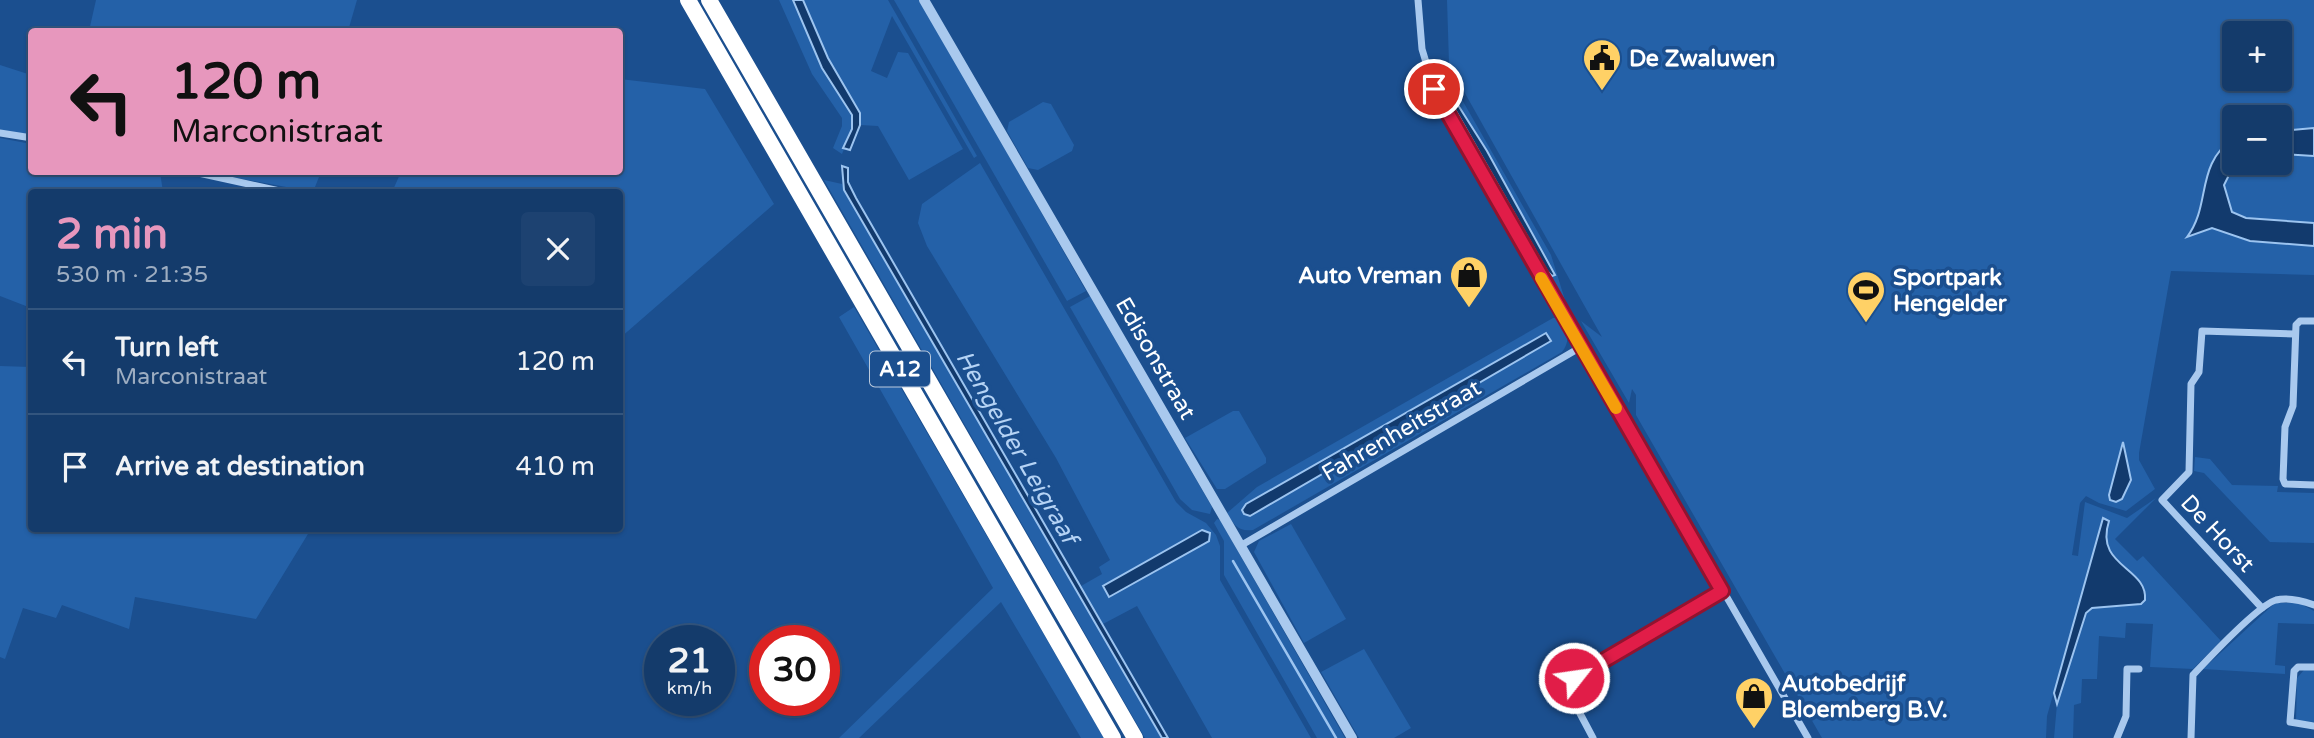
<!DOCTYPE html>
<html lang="en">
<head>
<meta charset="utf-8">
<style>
  body { margin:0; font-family:"Varela Round",sans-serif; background:#1d4271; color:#f1f3f6; height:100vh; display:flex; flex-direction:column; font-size:26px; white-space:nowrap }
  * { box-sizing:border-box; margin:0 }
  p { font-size:23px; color:#9dadc1 }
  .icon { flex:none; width:38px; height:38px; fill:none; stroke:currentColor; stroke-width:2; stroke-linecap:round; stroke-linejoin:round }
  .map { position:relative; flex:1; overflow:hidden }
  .panel { position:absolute; left:28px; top:189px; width:595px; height:343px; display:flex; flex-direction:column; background:#143b6b; border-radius:7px; box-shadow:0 2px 5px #0004,0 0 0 2px #33557e }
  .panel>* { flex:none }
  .guide { position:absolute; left:28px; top:28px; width:595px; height:147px; border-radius:7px; box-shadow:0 2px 5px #0004,0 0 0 2px #33557e; background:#e797bd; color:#111; overflow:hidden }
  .tools { position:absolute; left:2222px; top:21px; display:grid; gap:14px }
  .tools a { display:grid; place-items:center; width:70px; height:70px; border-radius:7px; background:#143b6b; box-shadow:0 2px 5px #0004,0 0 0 2px #33557e; font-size:35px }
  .speed { position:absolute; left:644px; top:625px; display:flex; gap:14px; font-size:35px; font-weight:700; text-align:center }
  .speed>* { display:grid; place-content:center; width:91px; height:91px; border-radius:50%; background:#143b6b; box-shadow:0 2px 5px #0004,0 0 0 2px #33557e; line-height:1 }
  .speed small { font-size:18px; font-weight:400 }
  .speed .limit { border:10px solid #d22; background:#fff; color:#111 }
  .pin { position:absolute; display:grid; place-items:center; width:60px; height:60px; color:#fff; margin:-30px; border:4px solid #fff; border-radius:50%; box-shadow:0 2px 7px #0007 }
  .me { position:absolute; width:77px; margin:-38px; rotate:60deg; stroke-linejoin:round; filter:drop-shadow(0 0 5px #0008) }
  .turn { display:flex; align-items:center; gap:24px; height:147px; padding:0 28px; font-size:32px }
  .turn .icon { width:91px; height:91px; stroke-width:2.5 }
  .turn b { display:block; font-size:49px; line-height:60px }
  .round { display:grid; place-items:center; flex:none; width:74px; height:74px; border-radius:7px; background:#1d4271 }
  .overview { display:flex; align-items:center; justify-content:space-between; height:119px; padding:0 28px }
  h1 { font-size:42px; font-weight:700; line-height:52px; color:#e797bd }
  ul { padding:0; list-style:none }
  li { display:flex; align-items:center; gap:21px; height:105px; padding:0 28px; border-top:2px solid #33557e }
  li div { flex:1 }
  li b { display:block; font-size:26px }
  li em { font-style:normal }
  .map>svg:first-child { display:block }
  .green { fill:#2461a8; fill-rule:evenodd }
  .water { fill:#123a6d; stroke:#9cc4f0; stroke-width:2 }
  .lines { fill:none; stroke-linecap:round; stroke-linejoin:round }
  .stream { stroke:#9cc4f0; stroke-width:2.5 }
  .minor { stroke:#a9c9ee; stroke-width:7 }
  .tertiary { stroke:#a9c9ee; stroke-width:10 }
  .motorway { stroke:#fff; stroke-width:16 }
  .route-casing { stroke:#92132f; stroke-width:18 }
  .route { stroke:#e11d48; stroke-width:12 }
  .slow { stroke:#f59e0b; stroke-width:12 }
  .labels { text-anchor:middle; stroke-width:7; stroke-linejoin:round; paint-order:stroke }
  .shield { fill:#1b4f8f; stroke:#bbcadd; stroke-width:2 }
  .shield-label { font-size:21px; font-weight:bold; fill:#fff }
  .poi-label { font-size:23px; font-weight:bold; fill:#fff; stroke:#1b4f8f; text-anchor:start }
  .street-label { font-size:23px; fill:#fff; stroke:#1b4f8f }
  .water-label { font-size:24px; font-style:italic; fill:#b5d3f5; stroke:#1b4f8f }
</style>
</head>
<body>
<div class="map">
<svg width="2314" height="738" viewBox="0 0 2314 738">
  <rect width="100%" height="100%" fill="#1b4f8f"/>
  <g class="green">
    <polygon points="96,0 357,0 348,31 89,31"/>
    <polygon points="779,0 793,0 822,68 852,115 852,129 842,154 833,148 842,126 842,118 812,74"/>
    <polygon points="803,0 888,0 977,156 974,158 892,16 871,71 887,78 898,52 908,53 963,149 909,180 878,126 860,125 860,112 828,58"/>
    <polygon points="894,0 920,0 1086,291 1067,301"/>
    <path d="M 1447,0 L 2314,0 L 2314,275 L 2171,271 L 2139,453 L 2139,460 L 2155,489 L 2126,511 L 2099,503 L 2086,496 L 2080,503 L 2072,555 L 2078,556 L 2085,502 L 2127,518 L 2156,498 L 2115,539 L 2137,561 L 2143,556 L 2221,641 L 2193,669 L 2150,667 L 2153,624 L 2126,623 L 2125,638 L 2099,636 L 2097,679 L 2082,679 L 2081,703 L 2074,705 L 2073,738 L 2054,738 L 2057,704 L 2086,613 C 2099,601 2116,611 2130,604 C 2136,602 2141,598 2145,595 C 2131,565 2096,559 2109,521 L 2103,518 L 2047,716 L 2046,738 L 1822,738 L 1636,415 L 1636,395 L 1632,389 L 1629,403 L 1581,321 L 1602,337 L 1457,79 L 1449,63 ZM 2235,33 L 2280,33 L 2280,79 L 2235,79 ZM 2235,117 L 2280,117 L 2280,163 L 2235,163 Z"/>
    <polygon points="0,65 31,75 31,137 0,131"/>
    <polygon points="620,79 705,89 774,204 620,338 620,192 392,192 401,172 620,172"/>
    <path d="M 1453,84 L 1551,255 L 1565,300 L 1564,306 L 1444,96 L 1444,90 ZM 1461,110 L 1551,265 L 1551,276 L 1465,128 Z"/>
    <polygon points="1043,102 1051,104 1074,145 1072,151 1038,170 1028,168 1007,131 1009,122"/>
    <polygon points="0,138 31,144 32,172 160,172 163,192 32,192 31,308 0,296"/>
    <polygon points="980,163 1176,502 1186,512 1206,523 1216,535 1220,546 1220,580 1311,738 1212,738 1137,606 1103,624 1081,586 1102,574 1099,567 1110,560 1056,458 927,246 918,223 922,204"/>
    <polygon points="205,172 321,172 313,192"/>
    <polygon points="824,180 842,184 1162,738 1145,738"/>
    <polygon points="1090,296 1212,507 1210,514 1192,510 1180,499 1070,307"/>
    <polygon points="854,307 1104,738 1081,738 1001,602 859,738 839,738 993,588 839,317"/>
    <path d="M 1553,318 L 1559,318 C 1566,330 1572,339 1562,352 L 1253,530 C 1238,532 1233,524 1227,513 L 1257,487 ZM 1552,340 L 1250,516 L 1242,510 L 1246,504 Z"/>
    <polygon points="0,366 31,367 32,528 311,529 256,619 135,597 129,629 62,605 56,618 23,608 5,659 0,657"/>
    <polygon points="1233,411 1239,411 1266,458 1266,463 1225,489 1217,489 1185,438"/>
    <polygon points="2195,457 2210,459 2232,485 2278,486 2277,492 2314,493 2314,543 2270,542 2204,473 2194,471"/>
    <polygon points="1217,519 1220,520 1345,738 1317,738 1224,575 1224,541 1214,523"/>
    <polygon points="1291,524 1346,619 1304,643 1254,552 1259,541"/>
    <polygon points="2275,603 2299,603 2314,611 2314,624 2278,623 2275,665 2285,666 2285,674 2203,669"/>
    <polygon points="1364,649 1411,728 1394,738 1359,738 1321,672"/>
    <polygon points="2304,670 2314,670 2314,722 2296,721 2297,678"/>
  </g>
  <g class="water">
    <polygon points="793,0 803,0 828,58 860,113 860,125 850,150 843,148 852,129 852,115 822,68"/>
    <polygon points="1451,94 1487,151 1555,275 1552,276 1547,271 1448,97"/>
    <polygon points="2314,128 2314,156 2280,154 2280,131"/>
    <path d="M 2235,137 L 2235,163 L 2224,185 L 2232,212 L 2246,218 L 2314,223 L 2314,246 L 2250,241 L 2212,228 L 2187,237 C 2212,204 2194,165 2235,137 Z"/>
    <polygon points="842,166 848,168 848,182 856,198 1168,738 1162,738 844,190"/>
    <polygon points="1546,333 1551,341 1250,516 1244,514 1242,510 1246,504"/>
    <polygon points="2123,442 2131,480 2122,499 2116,502 2110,500 2109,495"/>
    <path d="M 2103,518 L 2109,521 C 2094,567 2148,567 2145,600 L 2141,604 L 2092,608 L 2086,613 L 2057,704 L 2054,693 Z"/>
    <polygon points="1202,530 1210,533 1209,541 1109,597 1103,586"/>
  </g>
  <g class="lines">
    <polyline class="stream" points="1233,561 1336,738"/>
    <g class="minor">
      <polyline points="1418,0 1422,49 1434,89 1808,738"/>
      <polyline points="0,133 32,138"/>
      <polyline points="194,172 284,192"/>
      <polyline points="2314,321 2300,321 2296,325 2293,406 2285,427 2283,479 2285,484 2314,485"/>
      <polyline points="1240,546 1581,347"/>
      <polyline points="2262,608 2162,500 2189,472 2191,384 2199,372 2202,331 2294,334"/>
      <polyline points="2314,667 2298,667 2294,671 2290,722 2314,726"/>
      <polyline points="1593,738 1567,689 1574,678 1722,591"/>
      <polyline points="2117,738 2126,716 2127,669 2139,669"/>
      <path d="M 2191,738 L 2193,675 C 2208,659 2258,605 2276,600 C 2288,597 2303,601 2314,605"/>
    </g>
    <polyline class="tertiary" points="924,0 1352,738"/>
    <g class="motorway">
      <polyline points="688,0 1113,738"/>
      <polyline points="709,0 1135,738"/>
    </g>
  </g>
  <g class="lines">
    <defs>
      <polyline id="route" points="1434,89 1722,591 1574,678"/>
    </defs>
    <use href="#route" class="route-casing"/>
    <use href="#route" class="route"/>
    <polyline class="slow" points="1541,278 1616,408"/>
  </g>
  <defs>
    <symbol id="civic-pin" viewBox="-11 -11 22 30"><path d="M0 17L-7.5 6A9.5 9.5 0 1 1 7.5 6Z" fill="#ffd166" stroke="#1b4f8f"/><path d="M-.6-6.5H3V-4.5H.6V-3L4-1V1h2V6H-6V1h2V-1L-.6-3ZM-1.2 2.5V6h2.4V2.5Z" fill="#111"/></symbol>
    <symbol id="shop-pin" viewBox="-11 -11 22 30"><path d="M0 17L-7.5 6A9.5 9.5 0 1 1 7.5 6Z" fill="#ffd166" stroke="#1b4f8f"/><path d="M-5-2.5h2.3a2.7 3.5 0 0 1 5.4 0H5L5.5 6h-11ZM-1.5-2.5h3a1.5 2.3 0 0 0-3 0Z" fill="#111"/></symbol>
    <symbol id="stadium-pin" viewBox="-11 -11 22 30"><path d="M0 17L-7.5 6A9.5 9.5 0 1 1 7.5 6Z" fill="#ffd166" stroke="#1b4f8f"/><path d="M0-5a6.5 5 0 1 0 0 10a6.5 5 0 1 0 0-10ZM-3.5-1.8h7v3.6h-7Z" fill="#111"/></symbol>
  </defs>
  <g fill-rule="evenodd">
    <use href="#civic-pin" x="1580" y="36" width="44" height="60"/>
    <use href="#shop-pin" x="1447" y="253" width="44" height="60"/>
    <use href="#stadium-pin" x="1844" y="268" width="44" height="60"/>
    <use href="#shop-pin" x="1732" y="674" width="44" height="60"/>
  </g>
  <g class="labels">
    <rect class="shield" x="870" y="351.5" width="60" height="35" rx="5"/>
    <g class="shield-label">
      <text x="900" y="376">A12</text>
    </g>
    <g class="poi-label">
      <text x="1629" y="66">De Zwaluwen</text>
      <text x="1442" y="283" text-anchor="end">Auto Vreman</text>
      <text x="1893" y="285">Sportpark<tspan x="1893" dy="26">Hengelder</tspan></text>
      <text x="1781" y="691">Autobedrijf<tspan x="1781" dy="26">Bloemberg B.V.</tspan></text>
    </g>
    <g class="street-label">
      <text transform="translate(1156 358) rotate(60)" y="8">Edisonstraat</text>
      <text transform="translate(1401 430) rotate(-30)" y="8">Fahrenheitstraat</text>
      <text transform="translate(2218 533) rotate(47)" y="8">De Horst</text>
    </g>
    <g class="water-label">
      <text transform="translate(1017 447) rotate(60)" y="8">Hengelder Leigraaf</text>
    </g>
  </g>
</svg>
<div class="tools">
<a>+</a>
<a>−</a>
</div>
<div class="speed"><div>21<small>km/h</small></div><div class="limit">30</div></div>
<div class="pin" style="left:1434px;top:89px;background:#d93025"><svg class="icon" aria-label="arrive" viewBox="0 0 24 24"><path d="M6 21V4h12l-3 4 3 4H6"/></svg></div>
<svg class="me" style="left:1574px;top:678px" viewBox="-20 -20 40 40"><circle r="17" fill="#e11d48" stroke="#fff" stroke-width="3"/><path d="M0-11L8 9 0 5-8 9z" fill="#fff"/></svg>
<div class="guide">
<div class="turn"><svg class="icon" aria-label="left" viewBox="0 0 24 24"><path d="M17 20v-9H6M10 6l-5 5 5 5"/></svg><div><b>120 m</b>Marconistraat</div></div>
</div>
<section class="panel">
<div class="overview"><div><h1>2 min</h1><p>530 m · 21:35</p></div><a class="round"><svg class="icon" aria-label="close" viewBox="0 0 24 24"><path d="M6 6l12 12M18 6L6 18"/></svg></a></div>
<ul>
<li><svg class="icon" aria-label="left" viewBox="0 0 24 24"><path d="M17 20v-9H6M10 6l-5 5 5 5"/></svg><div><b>Turn left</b><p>Marconistraat</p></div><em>120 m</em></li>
<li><svg class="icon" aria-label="arrive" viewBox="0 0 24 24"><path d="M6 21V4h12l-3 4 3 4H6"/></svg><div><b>Arrive at destination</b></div><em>410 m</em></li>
</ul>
</section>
</div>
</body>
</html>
